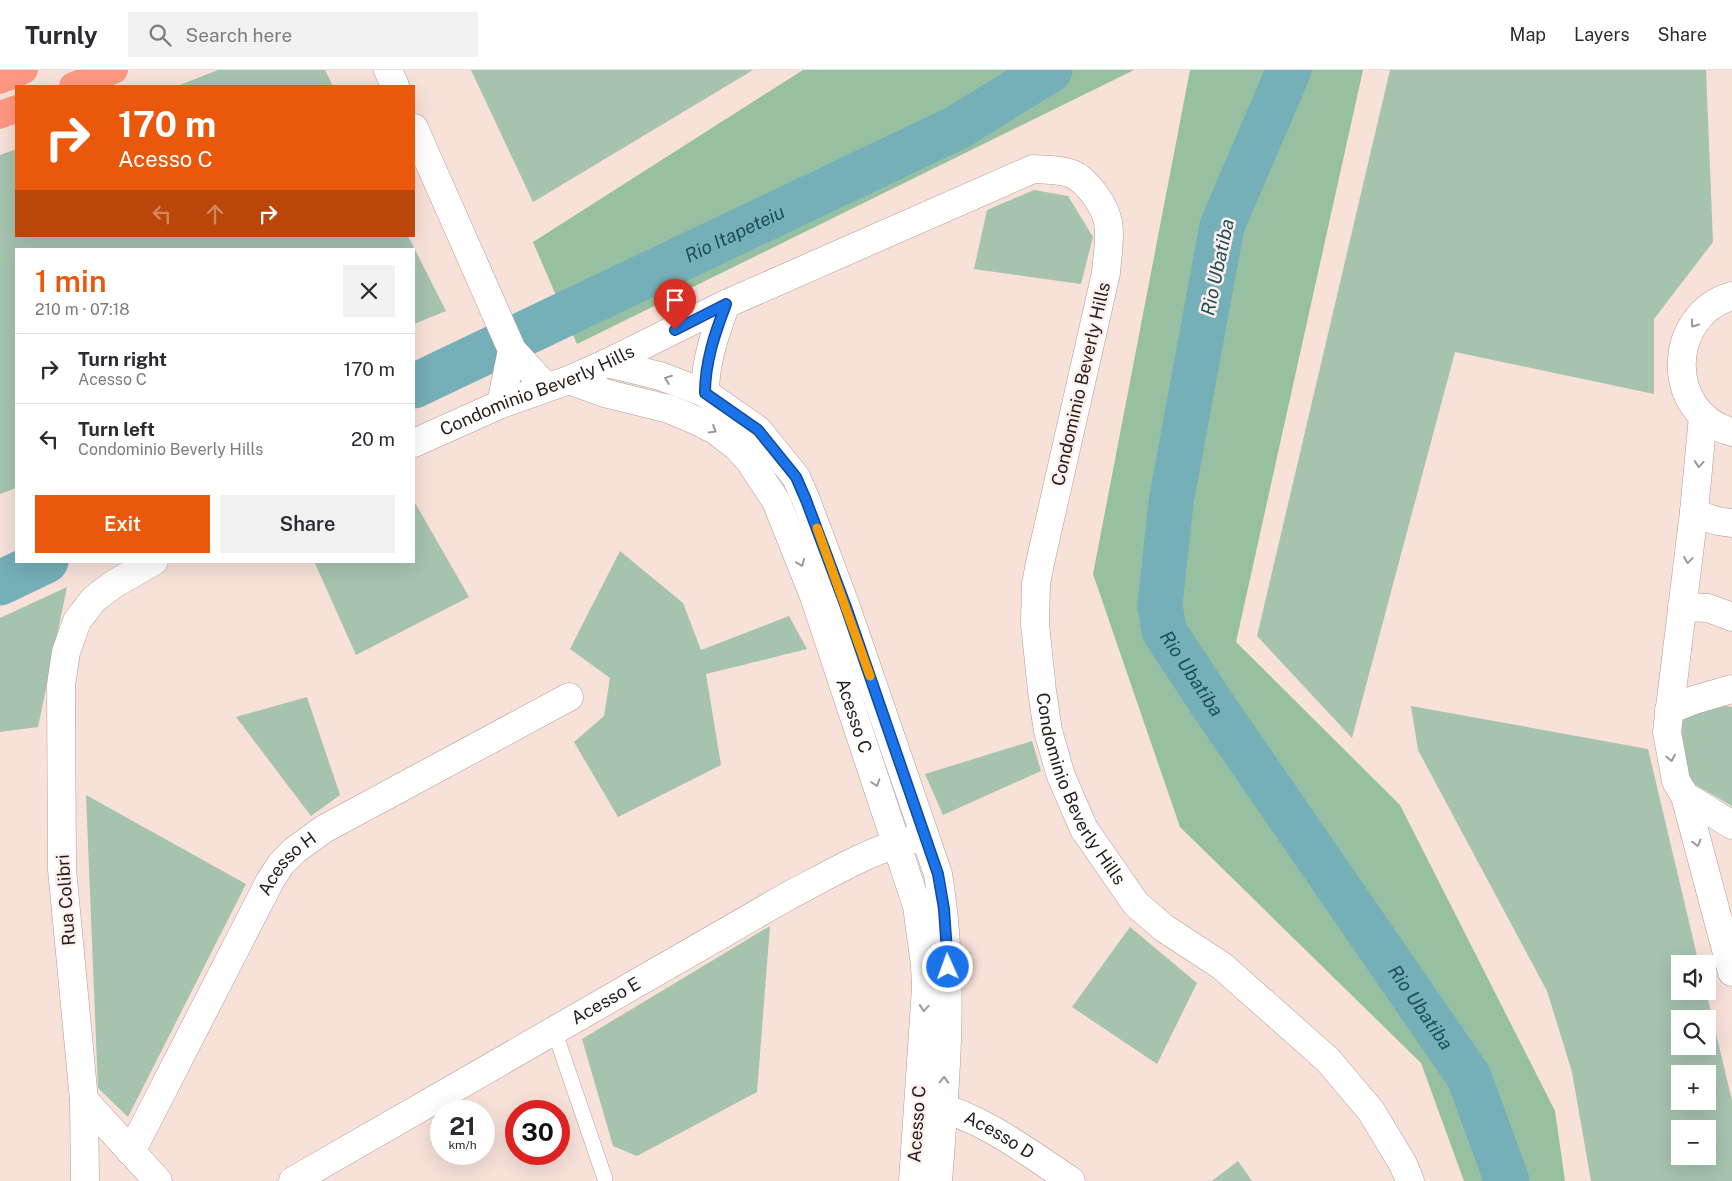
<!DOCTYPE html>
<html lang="en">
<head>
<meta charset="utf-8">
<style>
  body { margin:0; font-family:"Public Sans",sans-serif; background:#f2f2f3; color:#2b2b33; height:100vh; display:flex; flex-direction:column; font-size:19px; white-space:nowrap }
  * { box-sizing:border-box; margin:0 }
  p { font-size:16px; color:#7c7c81 }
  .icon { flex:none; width:28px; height:28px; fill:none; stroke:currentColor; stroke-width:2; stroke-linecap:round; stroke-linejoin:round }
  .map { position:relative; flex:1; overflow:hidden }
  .details { position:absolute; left:15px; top:178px; width:400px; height:315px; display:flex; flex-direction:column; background:#fff; border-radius:0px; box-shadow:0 5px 20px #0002 }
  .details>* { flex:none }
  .banner { position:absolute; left:15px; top:15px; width:400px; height:152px; border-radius:0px; box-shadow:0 5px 20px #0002; background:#ea580c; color:#fff; overflow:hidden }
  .buttons { position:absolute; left:1671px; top:885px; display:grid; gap:10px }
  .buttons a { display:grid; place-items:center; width:45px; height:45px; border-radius:0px; background:#fff; box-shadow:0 5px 20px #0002; font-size:25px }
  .speed { position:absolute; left:430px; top:1030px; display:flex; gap:10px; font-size:25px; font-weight:700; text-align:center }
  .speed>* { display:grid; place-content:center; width:65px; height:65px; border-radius:50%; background:#fff; box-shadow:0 5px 20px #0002; line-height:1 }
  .speed small { font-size:12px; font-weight:400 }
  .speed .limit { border:8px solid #d22; background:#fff; color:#111 }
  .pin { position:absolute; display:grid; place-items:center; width:42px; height:42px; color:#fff; margin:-51px -21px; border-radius:50% 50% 50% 0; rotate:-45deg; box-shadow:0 0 5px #0007 }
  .pin .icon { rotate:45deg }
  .me { position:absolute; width:55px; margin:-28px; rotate:358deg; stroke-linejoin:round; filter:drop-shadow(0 0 4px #0008) }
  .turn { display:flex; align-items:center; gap:18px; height:105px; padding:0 20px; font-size:22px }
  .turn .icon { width:65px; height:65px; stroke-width:2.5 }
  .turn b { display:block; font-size:35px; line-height:42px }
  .lanes { display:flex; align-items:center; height:48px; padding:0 20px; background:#0003; justify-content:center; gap:25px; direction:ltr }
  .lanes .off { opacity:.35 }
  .round { display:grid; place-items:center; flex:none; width:52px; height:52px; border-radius:0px; background:#f2f2f3 }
  .headline { display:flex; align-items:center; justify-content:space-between; height:85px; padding:0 20px }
  h1 { font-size:30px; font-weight:600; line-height:38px; color:#ea580c }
  .primary-button { display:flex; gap:10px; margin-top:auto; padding:10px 20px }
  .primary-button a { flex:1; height:58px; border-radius:0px; background:#ea580c; color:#fff; font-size:20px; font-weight:600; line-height:58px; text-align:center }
  .primary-button a+a { background:#f2f2f3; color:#2b2b33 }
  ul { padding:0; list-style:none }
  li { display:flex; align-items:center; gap:15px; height:70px; padding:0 20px; border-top:1px solid #e1e1e2 }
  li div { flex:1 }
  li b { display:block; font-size:19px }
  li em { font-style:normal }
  header { display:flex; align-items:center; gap:30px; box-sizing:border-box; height:70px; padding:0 25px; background:#fff; border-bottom:1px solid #e1e1e2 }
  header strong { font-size:24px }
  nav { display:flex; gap:28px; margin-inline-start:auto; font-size:18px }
  .search { width:350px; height:45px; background:#f2f2f3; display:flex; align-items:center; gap:12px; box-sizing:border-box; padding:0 18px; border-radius:0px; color:#7c7c81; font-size:19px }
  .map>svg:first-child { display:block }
  .green { fill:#a6c3ae; fill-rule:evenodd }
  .forest { fill:#97c0a2 }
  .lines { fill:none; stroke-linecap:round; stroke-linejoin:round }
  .river { stroke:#75afb8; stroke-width:45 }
  .lane-casing { stroke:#b19c95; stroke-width:16 }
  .street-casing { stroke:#b19c95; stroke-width:29 }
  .highway-casing { stroke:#fff; stroke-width:29 }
  .lane { stroke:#fff; stroke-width:15 }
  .street { stroke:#fff; stroke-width:28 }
  .highway { stroke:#ff9882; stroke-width:28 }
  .oneway { stroke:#9d9a98 }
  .route-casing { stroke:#114b97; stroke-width:12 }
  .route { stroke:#1a73e8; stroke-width:9 }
  .slow { stroke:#f59e0b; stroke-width:9 }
  .labels { text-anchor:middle; stroke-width:5; stroke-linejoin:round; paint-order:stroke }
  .street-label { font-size:18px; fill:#251e1b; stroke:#fef0ec }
  .water-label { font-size:19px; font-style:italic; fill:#1b4e55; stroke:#fef0ec }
</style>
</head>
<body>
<header>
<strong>Turnly</strong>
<div class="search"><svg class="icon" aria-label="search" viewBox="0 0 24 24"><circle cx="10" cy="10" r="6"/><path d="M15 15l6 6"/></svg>Search here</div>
<nav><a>Map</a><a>Layers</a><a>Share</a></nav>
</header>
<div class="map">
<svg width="1732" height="1111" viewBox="0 0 1732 1111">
  <rect width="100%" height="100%" fill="#f7e1d9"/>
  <g class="green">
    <polygon points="218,0 325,0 333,16 177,16"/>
    <polygon points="471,0 753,0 533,132"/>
    <polygon points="1390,0 1706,0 1713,172 1654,249 1654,324 1455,282 1352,668 1257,566"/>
    <polygon points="16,79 16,166 408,166 446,241 414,254 414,179 16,179 16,418 0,424 0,85"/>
    <polygon points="1034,120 1068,126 1093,167 1081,214 974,199 987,140"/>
    <polygon points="414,431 469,527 356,585 314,491 414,491"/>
    <polygon points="620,481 683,533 701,580 789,546 807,579 706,604 721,695 618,747 574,672 604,646 610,608 570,579"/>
    <polygon points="67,517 38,657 0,662 0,548"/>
    <polygon points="307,627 340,725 311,746 236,647"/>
    <path d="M 1721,635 L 1732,637 L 1732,736 L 1692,713 L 1673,678 C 1681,641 1687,643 1721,635 Z"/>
    <path d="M 1411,636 L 1648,679 L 1699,894 L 1680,894 L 1680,921 L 1706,921 L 1732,1031 L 1732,1111 L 1591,1111 L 1572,1002 L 1547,921 L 1418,680 ZM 1680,949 L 1708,949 L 1708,976 L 1680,976 ZM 1680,1004 L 1708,1004 L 1708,1031 L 1680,1031 ZM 1680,1059 L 1708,1059 L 1708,1086 L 1680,1086 Z"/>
    <polygon points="1032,671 1041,701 943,745 925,704"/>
    <polygon points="86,725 246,814 128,1047 98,1018"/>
    <polygon points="770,856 757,1022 637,1086 613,1076 582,969"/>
    <polygon points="1130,857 1197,913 1157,994 1072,937"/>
    <polygon points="1238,1091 1252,1111 1212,1111"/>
  </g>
  <g class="forest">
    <polygon points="803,0 1134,0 577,274 533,172"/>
    <polygon points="1190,0 1363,0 1236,572 1400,735 1555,1041 1565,1111 1464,1111 1421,993 1180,757 1093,504"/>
  </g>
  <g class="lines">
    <g class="river">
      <path id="s1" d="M 1289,0 L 1222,156 L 1171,432 L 1160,535 L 1164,561 L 1212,634 L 1469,1007 L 1507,1111"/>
      <path id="s2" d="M 414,316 L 958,57 L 1050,0"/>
      <polyline points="0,513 46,491"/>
    </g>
    <defs>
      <polyline id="lane" points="554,960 605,1109"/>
      <g id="street">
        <polyline points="388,0 395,16"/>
        <polyline points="414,58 512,280 546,317"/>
        <path d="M 1732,226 C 1666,245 1664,344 1732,362"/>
        <path d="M 607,293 L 660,306 L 705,323 L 758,360 L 796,407 L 806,430 L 846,537 L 938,804 C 955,905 946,1009 938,1111"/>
        <path id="s3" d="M 569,310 L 608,324 L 669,339 L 693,349 L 715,360 L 737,377 L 749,390 L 776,431 L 814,526 L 917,836 L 925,895 L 926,918 L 913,1111"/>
        <path d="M 705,323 C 705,292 715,263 726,234"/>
        <polyline points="501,334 512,280"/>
        <polyline points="1703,346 1694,442 1667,662 1676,711 1685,726 1732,755"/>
        <path id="s4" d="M 414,373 L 501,334 L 569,310 L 607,293 L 726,234 L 1033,99 C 1046,100 1060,99 1072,104 C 1087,110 1105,136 1108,152 C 1111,169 1107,187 1106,203 L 1040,493 L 1036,514 L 1035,554 L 1042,621 L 1048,661 L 1061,706 L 1084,759 L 1136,834 L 1164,858 L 1222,896 L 1328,990 L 1371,1041 L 1403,1094 L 1410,1111"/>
        <path d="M 1694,442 C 1707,449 1718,452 1732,453"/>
        <polyline points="1682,537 1708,538 1732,547"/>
        <polyline points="1669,640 1694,630 1732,619"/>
        <polyline points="1685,726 1732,902"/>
        <polyline points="84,1030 158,1111"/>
        <path id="s5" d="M 928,1034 C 981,1046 1026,1081 1071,1111"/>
        <path id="s6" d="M 131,1082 L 270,811 L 281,794 L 295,780 L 324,759 L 569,627"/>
        <polyline points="85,1111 84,1030 62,799 61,615 66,582 77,551 94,529 114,514 154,491"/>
        <path id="s7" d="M 293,1111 L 788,826 C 829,805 869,780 914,769"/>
      </g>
      <g id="highway">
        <polyline points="0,10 24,0"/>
        <polyline points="73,16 114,0"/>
        <polyline points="0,45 16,39"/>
      </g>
    </defs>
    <use href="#lane" class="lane-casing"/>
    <use href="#street" class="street-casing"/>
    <use href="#highway" class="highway-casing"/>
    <use href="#lane" class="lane"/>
    <use href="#street" class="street"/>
    <use href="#highway" class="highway"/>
  </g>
  <defs><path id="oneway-chevron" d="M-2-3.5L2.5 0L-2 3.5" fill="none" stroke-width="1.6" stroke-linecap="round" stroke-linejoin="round" transform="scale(1.25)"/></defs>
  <g class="oneway">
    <use href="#oneway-chevron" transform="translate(1694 254) rotate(126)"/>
    <use href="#oneway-chevron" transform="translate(668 309) rotate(-159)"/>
    <use href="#oneway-chevron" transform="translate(713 360) rotate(31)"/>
    <use href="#oneway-chevron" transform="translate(1699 394) rotate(95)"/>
    <use href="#oneway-chevron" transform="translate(1688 490) rotate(98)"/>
    <use href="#oneway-chevron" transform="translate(801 493) rotate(68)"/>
    <use href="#oneway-chevron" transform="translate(1671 688) rotate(79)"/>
    <use href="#oneway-chevron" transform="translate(876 713) rotate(72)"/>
    <use href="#oneway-chevron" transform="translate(1697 773) rotate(75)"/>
    <use href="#oneway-chevron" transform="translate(924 938) rotate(95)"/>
    <use href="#oneway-chevron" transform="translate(944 1010) rotate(-88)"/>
  </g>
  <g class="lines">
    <defs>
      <path id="route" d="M 675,260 L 726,234 C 715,263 705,292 705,323 L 758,360 L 796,407 L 806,430 L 846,537 L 938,804 L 944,839 L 948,897"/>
    </defs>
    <use href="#route" class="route-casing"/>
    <use href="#route" class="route"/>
    <polyline class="slow" points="817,458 870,606"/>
  </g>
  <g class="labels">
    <g class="street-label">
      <text transform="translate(1081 314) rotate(-77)" y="6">Condominio Beverly Hills</text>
      <text dy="6" stroke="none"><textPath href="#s4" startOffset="134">Condominio Beverly Hills</textPath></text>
      <text dy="6" stroke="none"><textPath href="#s3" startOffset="478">Acesso C</textPath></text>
      <text dy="6" stroke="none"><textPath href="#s4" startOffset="1362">Condominio Beverly Hills</textPath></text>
      <text dy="6" stroke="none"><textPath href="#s6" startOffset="329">Acesso H</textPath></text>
      <text transform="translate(66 830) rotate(-94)" y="6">Rua Colibri</text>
      <text dy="6" stroke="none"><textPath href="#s7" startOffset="361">Acesso E</textPath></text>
      <text transform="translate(917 1054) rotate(-86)" y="6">Acesso C</text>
      <text dy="6" stroke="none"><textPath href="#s5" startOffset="78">Acesso D</textPath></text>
    </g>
    <g class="water-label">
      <text dy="7" stroke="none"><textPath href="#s2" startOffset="355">Rio Itapeteiu</textPath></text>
      <text transform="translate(1217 197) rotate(-78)" y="7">Rio Ubatiba</text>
      <text dy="7" stroke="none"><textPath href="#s1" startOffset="631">Rio Ubatiba</textPath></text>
      <text dy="7" stroke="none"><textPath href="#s1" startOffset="1036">Rio Ubatiba</textPath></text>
    </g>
  </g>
</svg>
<div class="buttons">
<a><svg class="icon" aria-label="sound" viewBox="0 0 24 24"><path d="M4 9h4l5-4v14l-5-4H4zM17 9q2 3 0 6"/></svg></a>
<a><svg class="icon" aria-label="search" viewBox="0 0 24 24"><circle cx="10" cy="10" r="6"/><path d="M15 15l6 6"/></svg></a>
<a>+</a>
<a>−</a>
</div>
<div class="speed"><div>21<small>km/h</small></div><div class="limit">30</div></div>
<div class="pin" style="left:675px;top:260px;background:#d93025"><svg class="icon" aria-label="arrive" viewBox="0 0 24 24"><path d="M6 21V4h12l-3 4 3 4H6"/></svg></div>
<svg class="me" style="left:948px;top:897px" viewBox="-20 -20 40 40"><circle r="17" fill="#1a73e8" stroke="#fff" stroke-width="3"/><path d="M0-11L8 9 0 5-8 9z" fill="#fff"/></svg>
<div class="banner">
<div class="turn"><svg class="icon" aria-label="right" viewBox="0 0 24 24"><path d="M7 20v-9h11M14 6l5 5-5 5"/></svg><div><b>170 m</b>Acesso C</div></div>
<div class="lanes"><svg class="icon off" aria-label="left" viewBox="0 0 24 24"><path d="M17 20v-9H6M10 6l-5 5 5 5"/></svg><svg class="icon off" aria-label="ahead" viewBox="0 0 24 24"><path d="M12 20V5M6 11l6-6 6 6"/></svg><svg class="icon" aria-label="right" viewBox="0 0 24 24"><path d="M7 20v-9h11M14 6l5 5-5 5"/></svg></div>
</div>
<section class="details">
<div class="headline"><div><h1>1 min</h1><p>210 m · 07:18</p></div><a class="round"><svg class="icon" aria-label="close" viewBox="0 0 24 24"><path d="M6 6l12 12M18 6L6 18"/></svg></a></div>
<ul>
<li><svg class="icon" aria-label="right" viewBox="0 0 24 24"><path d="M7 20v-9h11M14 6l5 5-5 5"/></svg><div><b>Turn right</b><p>Acesso C</p></div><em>170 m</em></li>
<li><svg class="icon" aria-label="left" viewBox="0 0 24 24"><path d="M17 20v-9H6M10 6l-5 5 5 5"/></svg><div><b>Turn left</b><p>Condominio Beverly Hills</p></div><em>20 m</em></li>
</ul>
<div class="primary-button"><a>Exit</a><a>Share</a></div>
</section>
</div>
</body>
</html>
